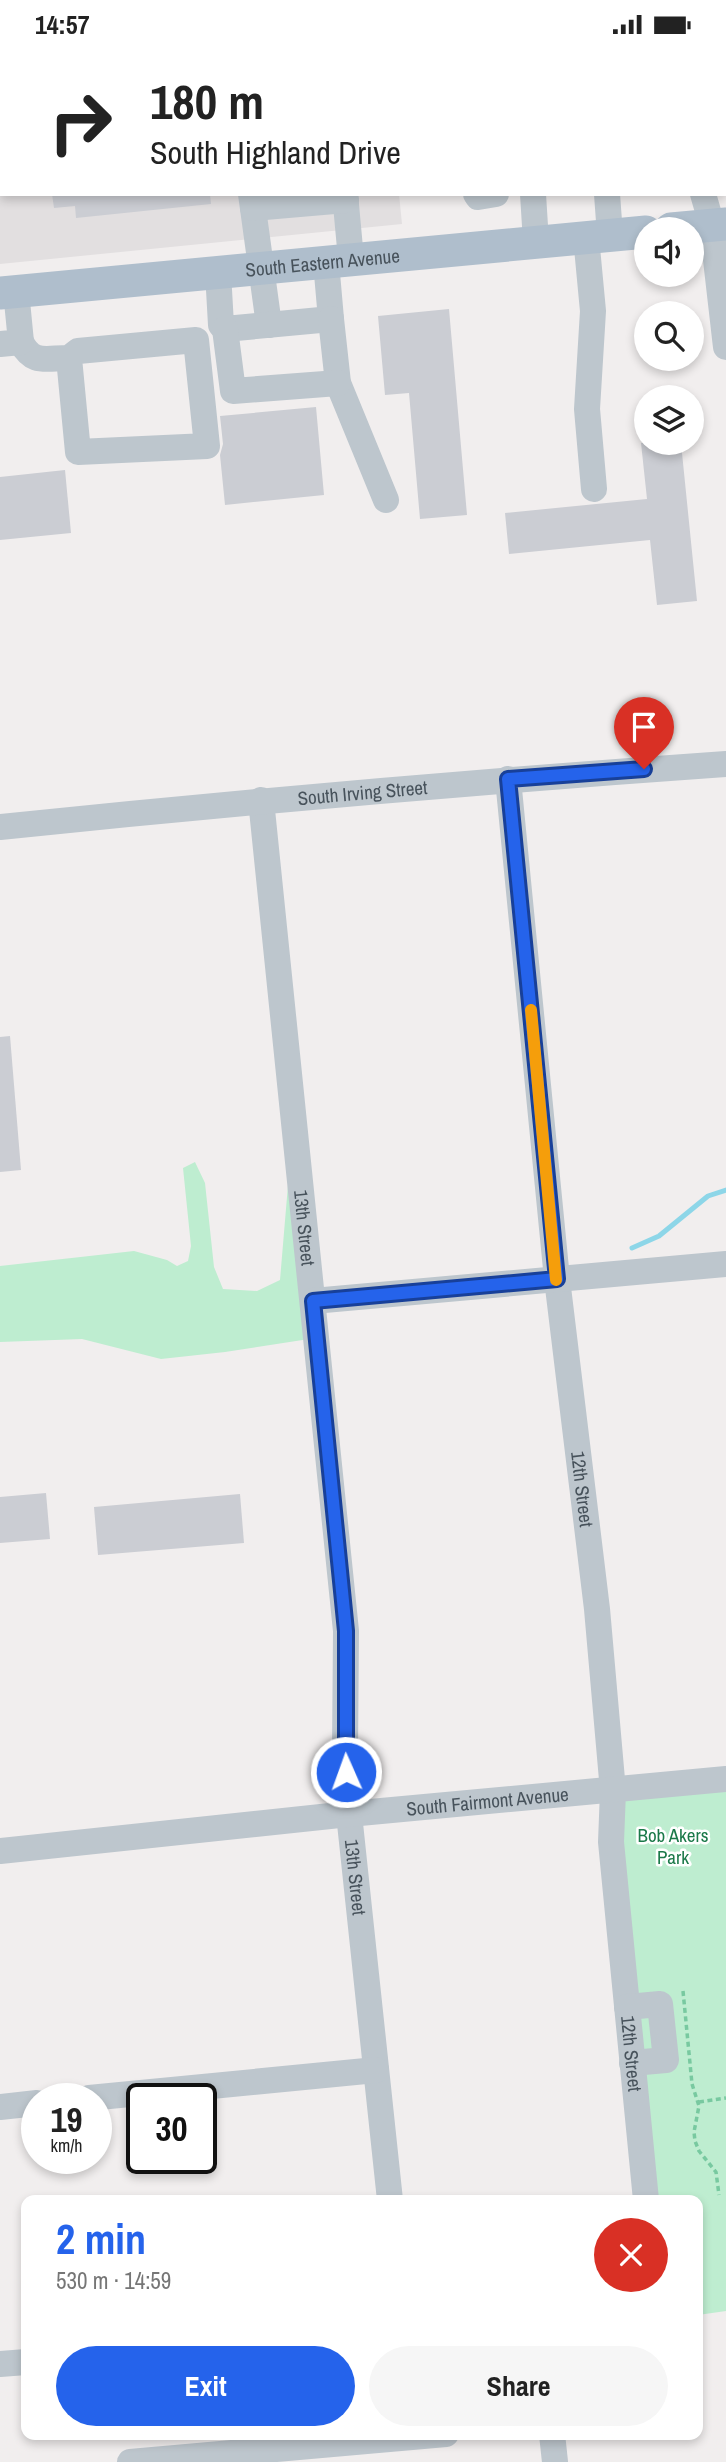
<!DOCTYPE html>
<html lang="en">
<head>
<meta charset="utf-8">
<style>
  body { margin:0; font-family:"Archivo Narrow",sans-serif; background:#f6f6f6; color:#222; height:100vh; display:flex; flex-direction:column; font-size:26px; white-space:nowrap }
  * { box-sizing:border-box; margin:0 }
  p { font-size:23px; color:#767676 }
  .icon { flex:none; width:38px; height:38px; fill:none; stroke:currentColor; stroke-width:2; stroke-linecap:round; stroke-linejoin:round }
  .map { position:relative; flex:1; overflow:hidden }
  .side { position:absolute; left:21px; top:2146px; width:682px; height:245px; display:flex; flex-direction:column; background:#fff; border-radius:14px; box-shadow:0 4px 10px #0003 }
  .side>* { flex:none }
  .banner { position:absolute; left:0px; top:0px; width:726px; height:147px; box-shadow:0 4px 10px #0003; background:#fff; color:#222; overflow:hidden }
  .tools { position:absolute; left:634px; top:168px; display:grid; gap:14px }
  .tools a { display:grid; place-items:center; width:70px; height:70px; border-radius:50%; background:#fff; box-shadow:0 4px 10px #0003; font-size:35px }
  .speed { position:absolute; left:21px; top:2034px; display:flex; gap:14px; font-size:35px; font-weight:700; text-align:center }
  .speed>* { display:grid; place-content:center; width:91px; height:91px; border-radius:50%; background:#fff; box-shadow:0 4px 10px #0003; line-height:1 }
  .speed small { font-size:18px; font-weight:400 }
  .speed .limit { border:4px solid #111; border-radius:10px; background:#fff; color:#111 }
  .pin { position:absolute; display:grid; place-items:center; width:60px; height:60px; color:#fff; margin:-72px -30px; border-radius:50% 50% 50% 0; rotate:-45deg; box-shadow:0 0 7px #0007 }
  .pin .icon { rotate:45deg }
  .me { position:absolute; width:77px; margin:-38px; rotate:358deg; stroke-linejoin:round; filter:drop-shadow(0 0 5px #0008) }
  .turn { display:flex; align-items:center; gap:24px; height:147px; padding:0 35px; font-size:32px }
  .turn .icon { width:91px; height:91px; stroke-width:2.5 }
  .turn b { display:block; font-size:49px; line-height:60px }
  .round { display:grid; place-items:center; flex:none; width:74px; height:74px; border-radius:37px; background:#f6f6f6 }
  .summary { display:flex; align-items:center; justify-content:space-between; height:119px; padding:0 35px }
  h1 { font-size:42px; font-weight:800; line-height:52px; color:#2563eb }
  .button { display:flex; gap:14px; margin-top:auto; padding:14px 35px }
  .button a { flex:1; height:80px; border-radius:42px; background:#2563eb; color:#fff; font-size:28px; font-weight:800; line-height:80px; text-align:center }
  .button a+a { background:#f6f6f6; color:#222 }
  .status { display:flex; justify-content:space-between; align-items:center; height:49px; padding:0 35px; background:#fff; direction:ltr }
  .status svg { height:19px; fill:currentColor }
  .map>svg:first-child { display:block }
  .education { fill:#e2dfe0 }
  .green { fill:#beedd0 }
  .lines { fill:none; stroke-linecap:round; stroke-linejoin:round }
  .stream { stroke:#8dd6e8; stroke-width:5 }
  .building { fill:#cbcdd3 }
  .path { stroke:#78c9a0; stroke-width:3.5; stroke-dasharray:5 3.5; stroke-linecap:butt }
  .minor { stroke:#bdc6cd; stroke-width:26 }
  .major { stroke:#afbecc; stroke-width:33 }
  .route-casing { stroke:#184099; stroke-width:18 }
  .route { stroke:#2563eb; stroke-width:12 }
  .slow { stroke:#f59e0b; stroke-width:12 }
  .labels { text-anchor:middle; stroke-width:5; stroke-linejoin:round; paint-order:stroke }
  .street-label { font-size:19px; fill:#47525b; stroke:#fff }
  .park-label { font-size:19px; fill:#1b7949; stroke:#fff }
</style>
</head>
<body>
<div class="status"><b>14:57</b><svg viewBox="0 0 49 12"><path d="M0 12V9h3v3zM5 12V6h3v6zM10 12V3h3v9zM15 12V0h3v12zM26 1h20v11H26zM47 4h2v5h-2z"/></svg></div>
<div class="map">
<svg width="726" height="2413" viewBox="0 0 726 2413">
  <rect width="100%" height="100%" fill="#f1eeee"/>
  <polygon class="education" points="0,0 386,0 386,2 2,2 2,145 399,145 402,175 0,215"/>
  <g class="green">
    <polygon points="195,1113 205,1134 214,1218 223,1240 257,1242 280,1231 288,1136 309,1290 225,1303 161,1310 82,1290 0,1293 0,1217 134,1202 167,1211 177,1217 188,1212 191,1197 183,1119"/>
    <polygon points="726,1739 726,2262 698,2266 698,2151 651,2151 618,1776 622,1755 628,1750"/>
  </g>
  <g class="lines">
    <polyline class="stream" points="632,1199 659,1187 708,1147 726,1141"/>
  </g>
  <g class="building">
    <polygon points="52,145 210,145 211,155 76,169 75,157 54,159"/>
    <polygon points="449,260 467,466 420,470 409,344 385,346 378,267"/>
    <polygon points="316,358 324,446 225,456 220,406 223,395 220,367"/>
    <polygon points="641,394 681,394 697,552 657,556 650,491 509,505 505,464 647,450"/>
    <polygon points="65,421 71,484 0,491 0,428"/>
    <polygon points="10,987 21,1121 0,1123 0,988"/>
    <polygon points="46,1444 50,1490 0,1494 0,1448"/>
    <polygon points="240,1445 244,1494 98,1506 94,1458"/>
  </g>
  <g class="lines">
    <g class="path">
      <polyline points="683,1942 692,2035 699,2057 694,2083 695,2092 699,2102 716,2123 719,2146"/>
      <polyline points="699,2053 726,2049"/>
    </g>
    <g class="minor">
      <polyline points="331,0 331,2"/>
      <polyline points="462,0 462,2"/>
      <polyline points="514,0 514,2"/>
      <polyline points="199,2 216,0"/>
      <polyline points="0,32 0,50"/>
      <polyline points="724,120 726,120"/>
      <polyline points="251,145 269,276"/>
      <polyline points="345,145 351,210"/>
      <polyline points="476,145 478,148 496,145"/>
      <polyline points="533,145 536,193"/>
      <polyline points="607,145 610,186"/>
      <polyline points="703,145 712,176 726,298"/>
      <polyline points="253,159 346,151"/>
      <polyline points="586,188 593,262 587,360 594,440"/>
      <polyline points="218,223 221,276 225,280 331,270 326,213"/>
      <polyline points="331,270 338,334 386,451"/>
      <polyline points="225,280 233,342 338,334"/>
      <path d="M 21,293 C 33,316 45,309 69,309 L 78,403 L 207,397 L 196,291 L 78,302 L 69,309"/>
      <polyline points="0,295 21,293 16,242"/>
      <path id="s1" d="M 508,730 L 557,1230 L 597,1560 L 613,1742 L 611,1793 L 646,2151"/>
      <path id="s2" d="M 261,751 L 346,1582 L 345,1702 L 349,1765 L 390,2151"/>
      <path id="s3" d="M 0,778 C 242,753 483,732 726,715"/>
      <polyline points="313,1252 726,1215"/>
      <path id="s4" d="M 0,1802 L 349,1765 L 726,1730"/>
      <polyline points="627,1958 660,1955 666,2011 632,2014"/>
      <polyline points="89,2049 376,2021"/>
      <polyline points="0,2058 37,2054"/>
      <polyline points="0,2315 26,2313"/>
      <polyline points="552,2385 555,2413"/>
      <polyline points="130,2413 446,2385"/>
    </g>
    <g class="major">
      <polyline points="671,180 726,175"/>
      <path id="s5" d="M 0,244 L 646,183"/>
    </g>
  </g>
  <g class="lines">
    <defs>
      <polyline id="route" points="346,1723 346,1582 313,1252 557,1230 508,730 644,720"/>
    </defs>
    <use href="#route" class="route-casing"/>
    <use href="#route" class="route"/>
    <polyline class="slow" points="531,961 556,1231"/>
  </g>
  <g class="labels">
    <g class="street-label">
      <text dy="7" stroke="none"><textPath href="#s5" startOffset="324">South Eastern Avenue</textPath></text>
      <text dy="7" stroke="none"><textPath href="#s3" startOffset="364">South Irving Street</textPath></text>
      <text dy="7" stroke="none"><textPath href="#s2" startOffset="430">13th Street</textPath></text>
      <text dy="7" stroke="none"><textPath href="#s1" startOffset="714">12th Street</textPath></text>
      <text dy="7" stroke="none"><textPath href="#s4" startOffset="490">South Fairmont Avenue</textPath></text>
      <text dy="7" stroke="none"><textPath href="#s2" startOffset="1082">13th Street</textPath></text>
      <text dy="7" stroke="none"><textPath href="#s1" startOffset="1281">12th Street</textPath></text>
    </g>
    <g class="park-label">
      <text x="673" y="1793">Bob Akers<tspan x="673" dy="22">Park</tspan></text>
    </g>
  </g>
</svg>
<div class="tools">
<a><svg class="icon" aria-label="sound" viewBox="0 0 24 24"><path d="M4 9h4l5-4v14l-5-4H4zM17 9q2 3 0 6"/></svg></a>
<a><svg class="icon" aria-label="search" viewBox="0 0 24 24"><circle cx="10" cy="10" r="6"/><path d="M15 15l6 6"/></svg></a>
<a><svg class="icon" aria-label="layers" viewBox="0 0 24 24"><path d="M12 4l9 5-9 5-9-5zM3 14l9 5 9-5"/></svg></a>
</div>
<div class="speed"><div>19<small>km/h</small></div><div class="limit">30</div></div>
<div class="pin" style="left:644px;top:720px;background:#d93025"><svg class="icon" aria-label="arrive" viewBox="0 0 24 24"><path d="M6 21V4h12l-3 4 3 4H6"/></svg></div>
<svg class="me" style="left:346px;top:1723px" viewBox="-20 -20 40 40"><circle r="17" fill="#2563eb" stroke="#fff" stroke-width="3"/><path d="M0-11L8 9 0 5-8 9z" fill="#fff"/></svg>
<div class="banner">
<div class="turn"><svg class="icon" aria-label="right" viewBox="0 0 24 24"><path d="M7 20v-9h11M14 6l5 5-5 5"/></svg><div><b>180 m</b>South Highland Drive</div></div>
</div>
<section class="side">
<div class="summary"><div><h1>2 min</h1><p>530 m · 14:59</p></div><a class="round" style="background:#d93025;color:#fff"><svg class="icon" aria-label="close" viewBox="0 0 24 24"><path d="M6 6l12 12M18 6L6 18"/></svg></a></div>
<div class="button"><a>Exit</a><a>Share</a></div>
</section>
</div>
</body>
</html>
